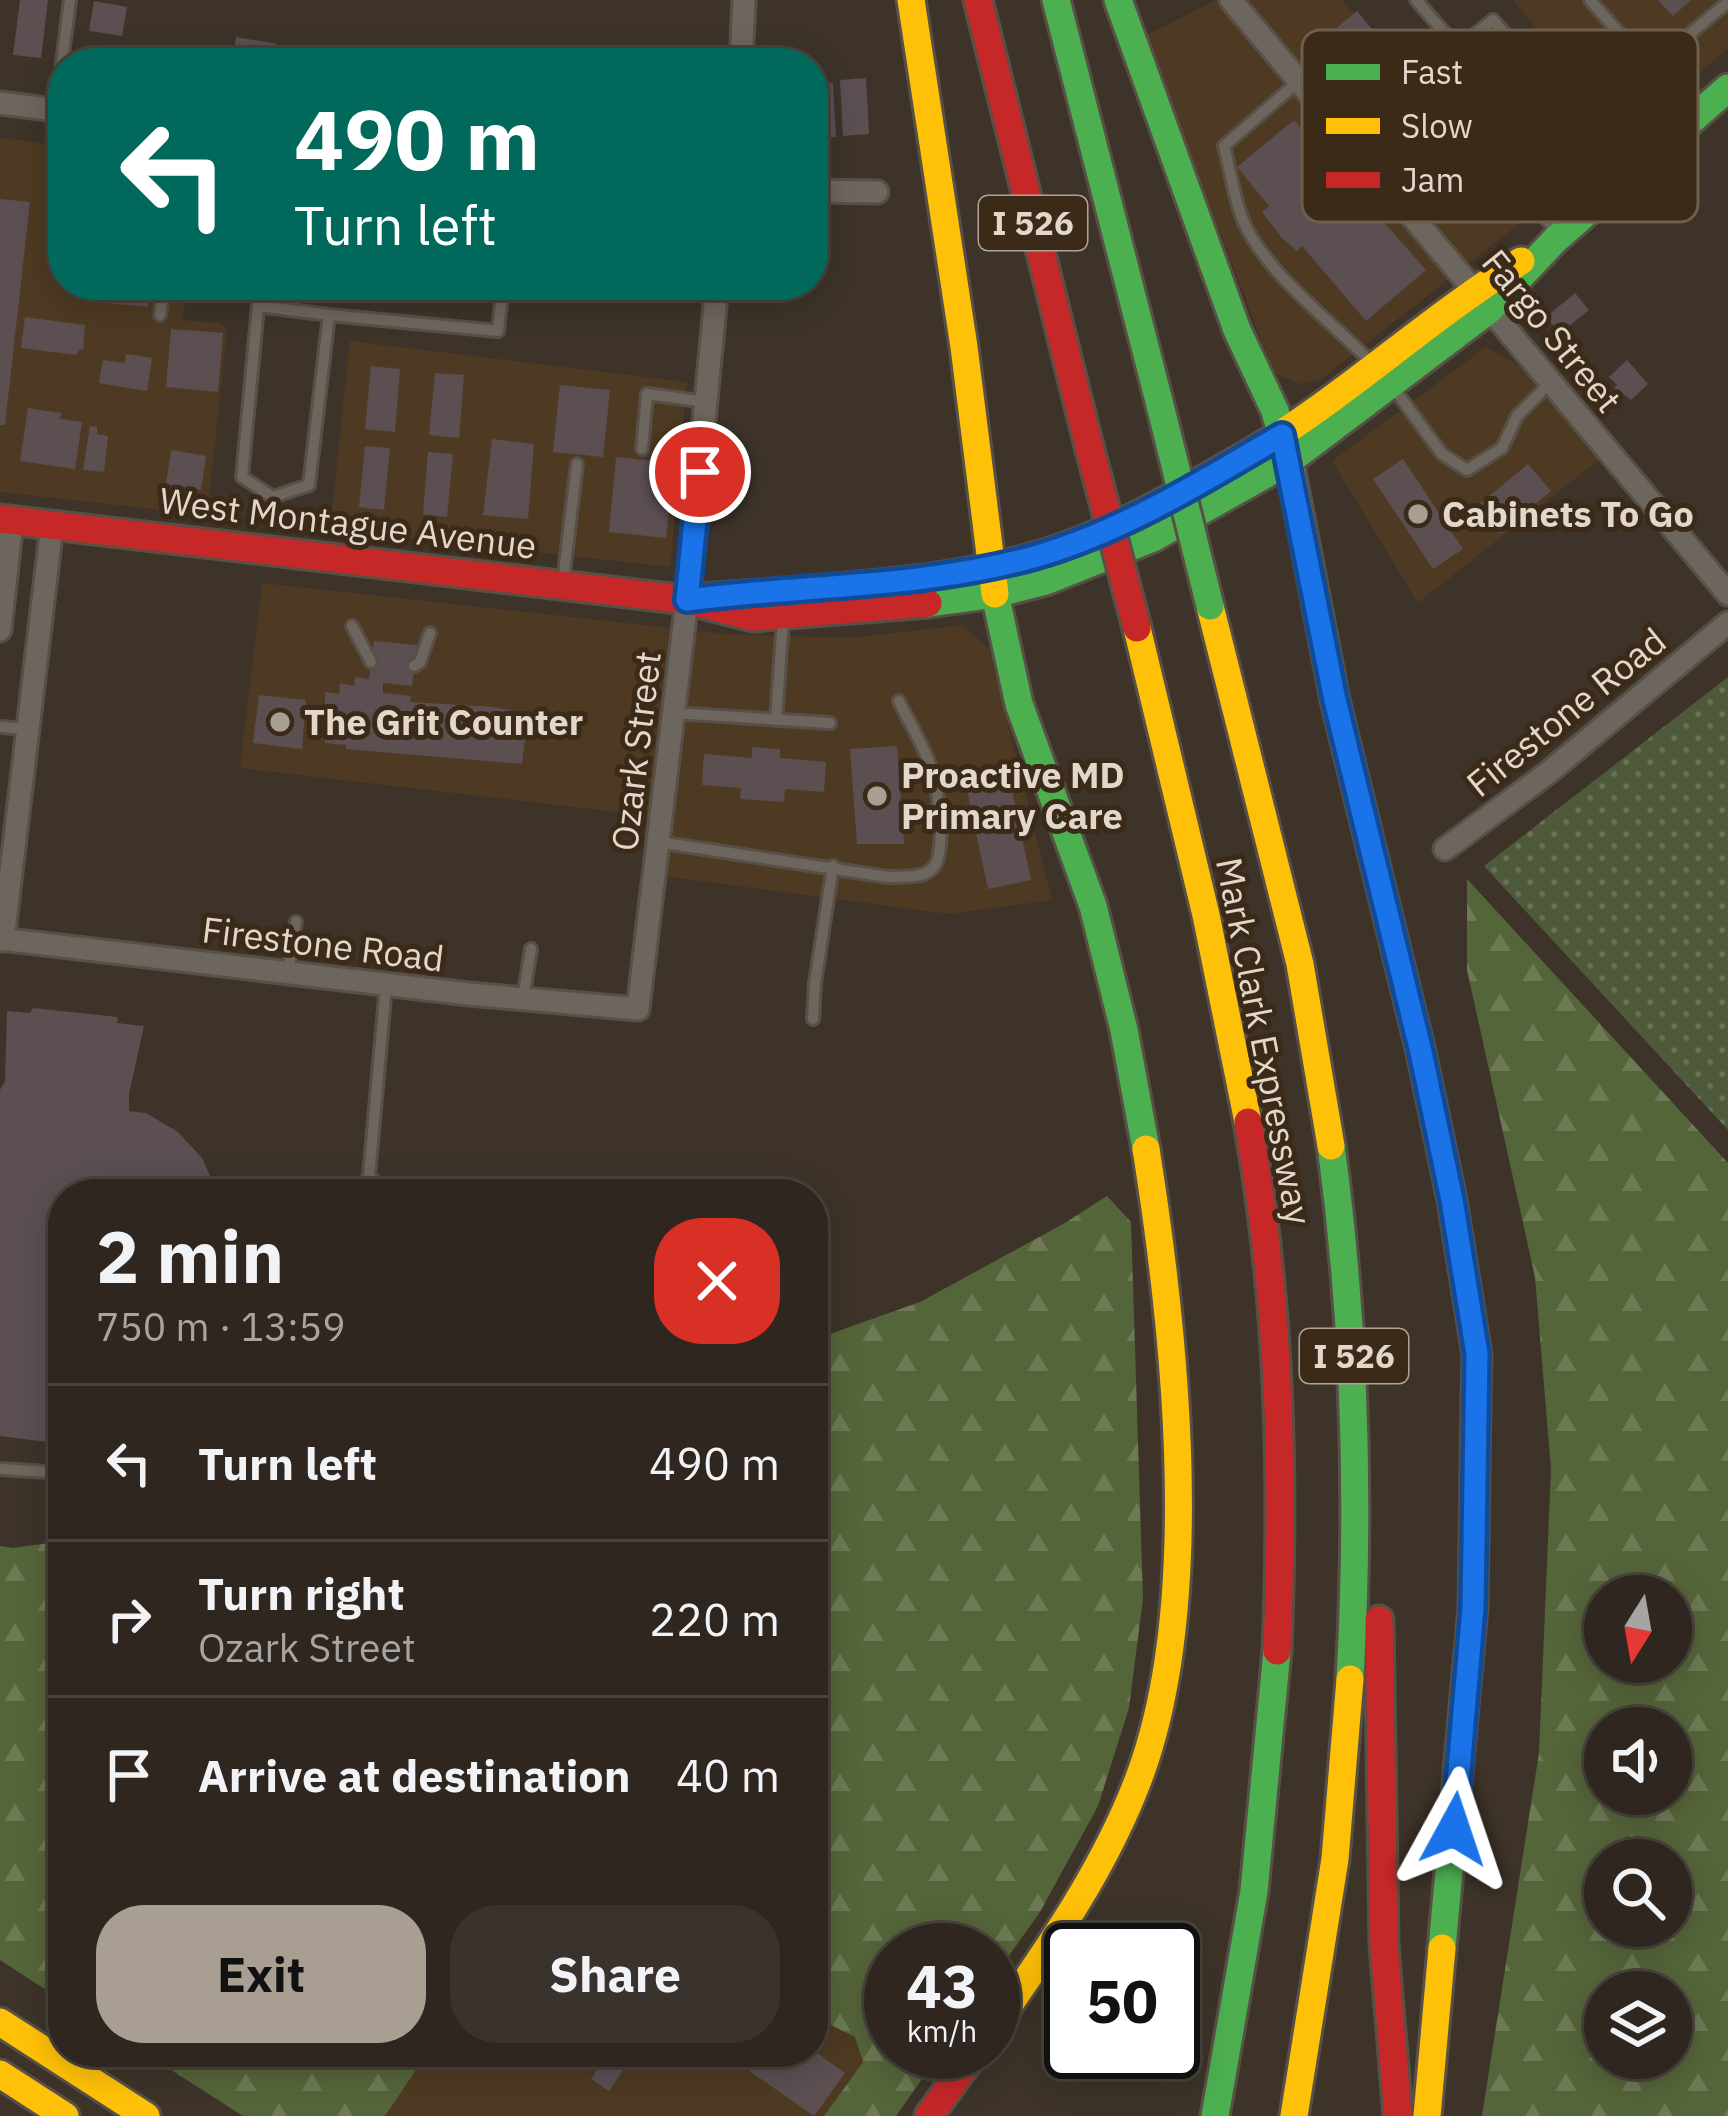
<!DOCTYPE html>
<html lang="en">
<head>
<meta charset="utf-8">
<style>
  body { margin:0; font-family:"IBM Plex Sans",sans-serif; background:#3a322c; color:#f1f3f6; height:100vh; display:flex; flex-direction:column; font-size:45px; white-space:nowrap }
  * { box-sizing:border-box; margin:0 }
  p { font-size:39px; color:#a7a5a4 }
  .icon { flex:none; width:66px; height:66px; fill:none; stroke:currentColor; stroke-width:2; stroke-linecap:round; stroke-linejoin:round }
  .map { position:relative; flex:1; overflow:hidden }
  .panel { position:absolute; left:48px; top:1179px; width:780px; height:888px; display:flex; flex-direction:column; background:#2e261f; border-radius:48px; box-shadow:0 6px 30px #0003,0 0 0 3px #49433d }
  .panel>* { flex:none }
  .top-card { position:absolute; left:48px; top:48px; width:780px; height:252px; border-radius:48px; box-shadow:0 6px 30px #0003,0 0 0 3px #49433d; background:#00695c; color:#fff; overflow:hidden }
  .needle { width:78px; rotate:191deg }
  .controls { position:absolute; left:1584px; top:1575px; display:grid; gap:24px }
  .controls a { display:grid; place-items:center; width:108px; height:108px; border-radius:50%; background:#2e261f; box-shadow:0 6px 30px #0003,0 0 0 3px #49433d; font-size:60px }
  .speed { position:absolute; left:864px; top:1923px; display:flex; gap:24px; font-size:60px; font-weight:700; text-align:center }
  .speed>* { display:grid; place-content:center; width:156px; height:156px; border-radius:50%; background:#2e261f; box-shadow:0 6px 30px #0003,0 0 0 3px #49433d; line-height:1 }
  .speed small { font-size:30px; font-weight:400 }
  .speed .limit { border:6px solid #111; border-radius:18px; background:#fff; color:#111 }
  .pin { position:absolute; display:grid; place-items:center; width:102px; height:102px; color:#fff; margin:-51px; border:6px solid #fff; border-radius:50%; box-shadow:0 3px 12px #0007 }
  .me { position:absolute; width:132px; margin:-66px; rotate:5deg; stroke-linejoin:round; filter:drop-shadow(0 0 9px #0008) }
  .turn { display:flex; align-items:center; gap:42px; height:252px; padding:0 48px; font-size:54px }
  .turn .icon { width:156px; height:156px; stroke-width:2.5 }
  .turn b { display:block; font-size:84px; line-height:102px }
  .round { display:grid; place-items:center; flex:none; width:126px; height:126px; border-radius:48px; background:#3a322c }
  .headline { display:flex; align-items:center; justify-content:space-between; height:204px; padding:0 48px }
  h1 { font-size:72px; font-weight:700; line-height:90px }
  .action { display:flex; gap:24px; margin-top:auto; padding:24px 48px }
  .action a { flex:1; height:138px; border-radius:48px; background:#a89e92; color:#111; font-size:48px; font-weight:700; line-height:138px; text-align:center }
  .action a+a { background:#3a322c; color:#f1f3f6 }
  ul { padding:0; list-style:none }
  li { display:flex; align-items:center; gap:36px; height:156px; padding:0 48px; border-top:3px solid #49433d }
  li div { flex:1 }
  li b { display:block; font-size:45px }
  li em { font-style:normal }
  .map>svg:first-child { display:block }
  .built { fill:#4e3a22 }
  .green { fill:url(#green-dots) }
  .forest { fill:url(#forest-firs); fill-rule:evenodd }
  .building { fill:#5b4f52 }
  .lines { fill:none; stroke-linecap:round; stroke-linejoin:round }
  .lane-casing { stroke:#585047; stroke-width:16 }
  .street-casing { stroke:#585047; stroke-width:27 }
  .fast-casing { stroke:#585047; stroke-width:33 }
  .slow-casing { stroke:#585047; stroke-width:33 }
  .jam-casing { stroke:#585047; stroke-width:33 }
  .lane { stroke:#6d665e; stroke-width:10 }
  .street { stroke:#6d665e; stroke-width:21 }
  .fast { stroke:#4caf50; stroke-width:27 }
  .slow { stroke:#ffc107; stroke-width:27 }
  .jam { stroke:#c62828; stroke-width:27 }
  .fast-bridge-casing { stroke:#585047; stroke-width:33; stroke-linecap:butt }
  .jam-bridge-casing { stroke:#585047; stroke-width:33; stroke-linecap:butt }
  .fast-bridge { stroke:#4caf50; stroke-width:27 }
  .jam-bridge { stroke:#c62828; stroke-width:27 }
  .route-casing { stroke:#114b97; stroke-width:30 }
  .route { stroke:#1a73e8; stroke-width:21 }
  .poi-dot { fill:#a89e92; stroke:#3b2a17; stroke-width:4.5 }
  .labels { text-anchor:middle; stroke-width:10; stroke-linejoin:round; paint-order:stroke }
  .shield { fill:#3b2a17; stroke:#b0a395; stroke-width:3 }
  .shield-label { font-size:33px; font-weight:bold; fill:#e2d7cb }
  .street-label { font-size:36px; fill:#e2d7cb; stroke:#3b2a17 }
  .poi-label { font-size:36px; font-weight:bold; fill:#e2d7cb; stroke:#3b2a17; text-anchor:start }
  .key { fill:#3b2a17; stroke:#6d5e4d; stroke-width:3 }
  .key-label { font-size:33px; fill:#e2d7cb }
</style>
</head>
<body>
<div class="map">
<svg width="1728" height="2116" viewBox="0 0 1728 2116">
  <defs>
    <pattern id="green-dots" width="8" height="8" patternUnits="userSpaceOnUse" patternTransform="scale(3)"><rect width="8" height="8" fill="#4e5a39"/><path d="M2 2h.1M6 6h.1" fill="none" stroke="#677154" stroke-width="1.8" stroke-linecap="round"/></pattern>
    <pattern id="forest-firs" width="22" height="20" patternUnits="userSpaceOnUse" patternTransform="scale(3)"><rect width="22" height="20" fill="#55653a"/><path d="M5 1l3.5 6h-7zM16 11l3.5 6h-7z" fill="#6d7a55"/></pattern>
  </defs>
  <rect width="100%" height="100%" fill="#3d3329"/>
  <g class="built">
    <polygon points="1216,0 1342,0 1529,216 1320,380 1300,384 1274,373 1145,36"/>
    <polygon points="1513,0 1728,0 1728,49 1625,136"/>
    <polygon points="0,138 63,145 63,285 187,285 183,320 220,323 227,331 207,515 0,492"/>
    <polygon points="350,341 687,382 670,567 330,529"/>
    <polygon points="1486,347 1550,383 1609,452 1418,603 1332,461"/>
    <polygon points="262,583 727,634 851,638 963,625 989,649 1052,900 949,914 654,875 660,817 240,768"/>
    <polygon points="813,2016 856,2037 863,2062 824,2116 385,2116 428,2052 813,2052"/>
  </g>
  <polygon class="green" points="1728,677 1728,1130 1484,866"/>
  <g class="forest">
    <path d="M 1467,879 L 1728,1163 L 1728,2116 L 1482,2116 L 1539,1753 L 1551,1469 L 1535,1277 L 1467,970 ZM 1605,1596 L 1671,1596 L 1671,1662 L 1605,1662 ZM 1605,1728 L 1671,1728 L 1671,1794 L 1605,1794 ZM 1605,1860 L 1671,1860 L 1671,1926 L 1605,1926 ZM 1605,1992 L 1671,1992 L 1671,2058 L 1605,2058 Z"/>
    <polygon points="1107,1196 1131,1222 1143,1599 1129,1708 1098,1806 1040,1912 993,1978 993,1950 891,1950 891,2052 941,2052 896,2116 824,2116 863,2062 855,2037 813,2016 813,1340 920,1302 1065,1223"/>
    <polygon points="63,1541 63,2001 0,1960 0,1546 13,1548"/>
    <polygon points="143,2052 428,2052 385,2116 243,2116"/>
  </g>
  <g class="building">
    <polygon points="20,0 48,0 41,58 13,55"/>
    <polygon points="1658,0 1691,0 1673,16"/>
    <polygon points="94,1 127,7 122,36 89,31"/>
    <polygon points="1357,11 1402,66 1373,90 1328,35"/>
    <polygon points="236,37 277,44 274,63 232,63"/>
    <polygon points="866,78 869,134 843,136 840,80"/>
    <polygon points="833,83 836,137 813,139 813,84"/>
    <polygon points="1294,120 1426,270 1366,321 1302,246 1297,251 1282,238 1262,212 1269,206 1237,167"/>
    <polygon points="0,199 30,202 5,425 0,425"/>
    <polygon points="98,285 150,285 148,307 96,302"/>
    <polygon points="1575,293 1589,310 1560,333 1546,317"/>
    <polygon points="25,317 85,325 83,350 79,349 77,355 21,348"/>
    <polygon points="171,329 223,333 218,392 166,387"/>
    <polygon points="126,354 152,358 147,391 99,383 103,360 125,363"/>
    <polygon points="1627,360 1648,384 1631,400 1614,388 1617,385 1609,377"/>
    <polygon points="371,366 400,369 395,432 365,429"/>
    <polygon points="435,373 464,375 459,438 429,435"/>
    <polygon points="560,385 610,390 603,457 553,452"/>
    <polygon points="28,408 61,413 60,419 82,422 75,469 20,461"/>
    <polygon points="90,426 97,427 97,434 108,436 104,472 83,470"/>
    <polygon points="492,439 534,444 528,519 483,515"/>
    <polygon points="365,446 390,448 384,510 359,507"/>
    <polygon points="171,450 206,456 201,490 166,484"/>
    <polygon points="428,452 453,454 447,517 423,514"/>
    <polygon points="616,457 674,463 666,538 609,532"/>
    <polygon points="1403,459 1463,549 1433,569 1373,479"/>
    <polygon points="1528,464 1551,491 1500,534 1477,506"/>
    <polygon points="374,641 417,645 412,686 383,683 383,693 411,696 410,702 494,707 528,714 522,764 346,749 346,745 325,743 325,692 339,694 340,683 354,686 355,677 369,679"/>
    <polygon points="259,695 306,700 302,749 253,743"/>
    <polygon points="897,746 904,844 857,844 850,749"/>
    <polygon points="752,747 780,749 780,758 826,762 824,792 785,789 784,802 740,799 741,788 702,785 704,754 752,758"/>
    <polygon points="1010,781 1031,880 988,889 967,790"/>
    <polygon points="33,1008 118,1017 117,1023 144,1026 129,1094 129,1111 146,1113 178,1132 202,1158 218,1194 63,1194 63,1444 0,1436 0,1090 5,1081 7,1011 30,1013"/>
    <polygon points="813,2050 845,2073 814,2116 722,2052"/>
    <polygon points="609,2052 669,2052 659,2066 647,2059 642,2067 631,2059 609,2091 591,2079"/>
  </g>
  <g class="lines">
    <defs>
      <g id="lane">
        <polyline points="1416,0 1458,48 1493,20 1584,126 1541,160 1584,211"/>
        <polyline points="1590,0 1692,115"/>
        <polyline points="1464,43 1553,150"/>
        <path d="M 1299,81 L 1224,146 C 1231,173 1235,205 1247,229 C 1275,281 1331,321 1372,363"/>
        <polyline points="1612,99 1728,2"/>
        <polyline points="56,110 70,0"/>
        <polyline points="1541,160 1514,181 1559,234"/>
        <polyline points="160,315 164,285"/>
        <polyline points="329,315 258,306 242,477 273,497 309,485 329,315 498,331 503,285"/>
        <polyline points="1392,386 1442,454 1467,470 1502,448 1517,416 1550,383"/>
        <polyline points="642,449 647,394 707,402"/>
        <polyline points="563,582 577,464"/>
        <polyline points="352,626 371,662"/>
        <polyline points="414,666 420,662 430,633"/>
        <polyline points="673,713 830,723"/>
        <polyline points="776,720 783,619"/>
        <polyline points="0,727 27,729"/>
        <path d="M 658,842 L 888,877 C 902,876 921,879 932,869 C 948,854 938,789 931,768 C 924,745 909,723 899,701"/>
        <polyline points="288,972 296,922"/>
        <polyline points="386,986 369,1176 389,1194"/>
        <polyline points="523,999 531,949"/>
        <polyline points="813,1019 815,983 833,866"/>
        <polyline points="356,1194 369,1176"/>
        <polyline points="0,1469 63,1473"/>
      </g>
      <g id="street">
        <polyline points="1231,0 1728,594"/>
        <polyline points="741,63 744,0"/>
        <polyline points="0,103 63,111"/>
        <polyline points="813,191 877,192"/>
        <polyline points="0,630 12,520"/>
        <polyline points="1445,849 1549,772 1728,623"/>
        <polyline points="0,939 469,994 638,1009 687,600 717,285"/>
        <polyline points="3,940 52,525"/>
      </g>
      <g id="fast">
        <polyline points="1056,0 1161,409"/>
        <polyline points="1118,0 1237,330 1275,411 1289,461"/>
        <polyline points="995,594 1019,704 1093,906 1124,1030 1146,1149"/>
        <polyline points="928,603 995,594 1046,581 1153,538 1289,461 1489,310 1555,240 1728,88"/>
        <path d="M 1331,1146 C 1355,1323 1360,1500 1350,1679"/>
        <polyline points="1442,1948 1473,1608 1476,1399"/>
        <polyline points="1215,2116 1254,1891 1277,1651"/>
      </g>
      <g id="slow">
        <polyline points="911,0 964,347 995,594"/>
        <path d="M 1242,458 C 1341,401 1424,321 1521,261"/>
        <polyline points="1289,461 1335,700 1421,1052 1452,1200 1477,1355 1476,1399"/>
        <polyline points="1210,606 1300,964 1331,1146"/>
        <polyline points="1137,628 1206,915 1248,1122"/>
        <polyline points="0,2022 146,2116"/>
        <path d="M 993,2028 C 1049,1948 1106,1867 1140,1775 C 1204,1601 1175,1331 1146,1149"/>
        <polyline points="0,2074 65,2116"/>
        <polyline points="1294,2116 1335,1859 1350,1679"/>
        <polyline points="1427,2116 1442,1948"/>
      </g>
      <g id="jam">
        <polyline points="978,0 1089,446"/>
        <polyline points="0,519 687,600 753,617 928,603"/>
        <path d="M 705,598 C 814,589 929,586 1034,557 C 1109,536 1176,495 1242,458"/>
        <path d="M 1248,1122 C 1280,1297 1284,1474 1277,1651"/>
        <polyline points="1379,1620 1384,1945 1398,2116"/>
        <polyline points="929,2116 975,2052"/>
      </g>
    </defs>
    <use href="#lane" class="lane-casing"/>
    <use href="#street" class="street-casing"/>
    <use href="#fast" class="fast-casing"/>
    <use href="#slow" class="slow-casing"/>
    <use href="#jam" class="jam-casing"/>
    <use href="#lane" class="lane"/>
    <use href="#street" class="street"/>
    <use href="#fast" class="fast"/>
    <use href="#slow" class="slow"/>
    <use href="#jam" class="jam"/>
    <defs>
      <polyline id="fast-bridge" points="1161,409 1210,606"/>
      <polyline id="jam-bridge" points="1089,446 1137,628"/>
    </defs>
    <use href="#fast-bridge" class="fast-bridge-casing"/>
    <use href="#jam-bridge" class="jam-bridge-casing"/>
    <use href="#fast-bridge" class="fast-bridge"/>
    <use href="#jam-bridge" class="jam-bridge"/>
  </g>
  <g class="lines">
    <defs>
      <path id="route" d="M 700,472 L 687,600 C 802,585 922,588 1034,557 C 1122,532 1204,481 1282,435 L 1335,700 L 1421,1052 L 1452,1200 L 1477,1354 L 1473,1608 L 1454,1829"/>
    </defs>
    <use href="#route" class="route-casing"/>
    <use href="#route" class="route"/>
  </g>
  <g class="poi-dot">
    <circle cx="1418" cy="514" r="12"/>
    <circle cx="280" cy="722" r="12"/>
    <circle cx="877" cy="796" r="12"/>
  </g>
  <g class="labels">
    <g class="shield">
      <rect x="979" y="196" width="108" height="54" rx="9"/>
      <rect x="1300" y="1329" width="108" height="54" rx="9"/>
    </g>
    <g class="shield-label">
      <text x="1033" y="235">I 526</text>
      <text x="1354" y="1368">I 526</text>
    </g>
    <g class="street-label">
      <text transform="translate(1552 331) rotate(51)" y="13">Fargo Street</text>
      <text transform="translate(348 523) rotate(7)" y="13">West Montague Avenue</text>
      <text transform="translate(1566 712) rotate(-39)" y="13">Firestone Road</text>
      <text transform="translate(636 751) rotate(-83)" y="13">Ozark Street</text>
      <text transform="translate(323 944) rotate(7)" y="13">Firestone Road</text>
      <text transform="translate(1264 1041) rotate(79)" y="13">Mark Clark Expressway</text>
    </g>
    <g class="poi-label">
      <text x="1442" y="527">Cabinets To Go</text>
      <text x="304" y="735">The Grit Counter</text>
      <text x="901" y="788">Proactive MD<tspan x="901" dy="41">Primary Care</tspan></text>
    </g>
  </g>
  <rect x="1302" y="30" width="396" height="192" rx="18" class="key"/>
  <rect x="1326" y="64" width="54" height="16" fill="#4caf50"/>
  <rect x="1326" y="118" width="54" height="16" fill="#ffc107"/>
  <rect x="1326" y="172" width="54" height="16" fill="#c62828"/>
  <g class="key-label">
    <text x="1401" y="84">Fast</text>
    <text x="1401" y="138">Slow</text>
    <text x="1401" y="192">Jam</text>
  </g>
</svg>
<div class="controls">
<a><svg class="needle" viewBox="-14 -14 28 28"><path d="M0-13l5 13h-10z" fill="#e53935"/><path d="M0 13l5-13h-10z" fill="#a7a5a4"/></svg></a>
<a><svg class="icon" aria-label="sound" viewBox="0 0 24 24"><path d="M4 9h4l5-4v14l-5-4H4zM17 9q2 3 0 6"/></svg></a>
<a><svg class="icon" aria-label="search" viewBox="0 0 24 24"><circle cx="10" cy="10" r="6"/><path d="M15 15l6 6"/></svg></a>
<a><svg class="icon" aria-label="layers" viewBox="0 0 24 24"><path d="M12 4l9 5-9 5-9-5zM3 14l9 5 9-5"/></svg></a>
</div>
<div class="speed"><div>43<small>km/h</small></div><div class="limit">50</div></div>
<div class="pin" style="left:700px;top:472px;background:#d93025"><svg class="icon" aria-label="arrive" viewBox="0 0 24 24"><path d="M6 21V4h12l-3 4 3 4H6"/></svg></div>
<svg class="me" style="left:1454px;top:1829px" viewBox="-20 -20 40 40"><path d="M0-17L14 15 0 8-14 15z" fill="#1a73e8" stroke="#fff" stroke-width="4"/></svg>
<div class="top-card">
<div class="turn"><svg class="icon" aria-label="left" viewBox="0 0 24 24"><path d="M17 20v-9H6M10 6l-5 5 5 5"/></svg><div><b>490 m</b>Turn left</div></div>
</div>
<section class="panel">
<div class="headline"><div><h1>2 min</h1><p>750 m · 13:59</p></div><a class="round" style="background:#d93025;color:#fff"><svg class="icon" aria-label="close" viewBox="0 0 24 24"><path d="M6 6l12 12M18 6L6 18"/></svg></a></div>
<ul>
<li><svg class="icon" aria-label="left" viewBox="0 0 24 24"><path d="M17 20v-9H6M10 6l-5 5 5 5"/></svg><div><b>Turn left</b></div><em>490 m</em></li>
<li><svg class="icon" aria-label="right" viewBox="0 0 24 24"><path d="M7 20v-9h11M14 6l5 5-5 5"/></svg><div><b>Turn right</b><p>Ozark Street</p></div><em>220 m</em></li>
<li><svg class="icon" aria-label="arrive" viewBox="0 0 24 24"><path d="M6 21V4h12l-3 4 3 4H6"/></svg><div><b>Arrive at destination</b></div><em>40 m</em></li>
</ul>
<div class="action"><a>Exit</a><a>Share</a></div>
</section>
</div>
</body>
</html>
